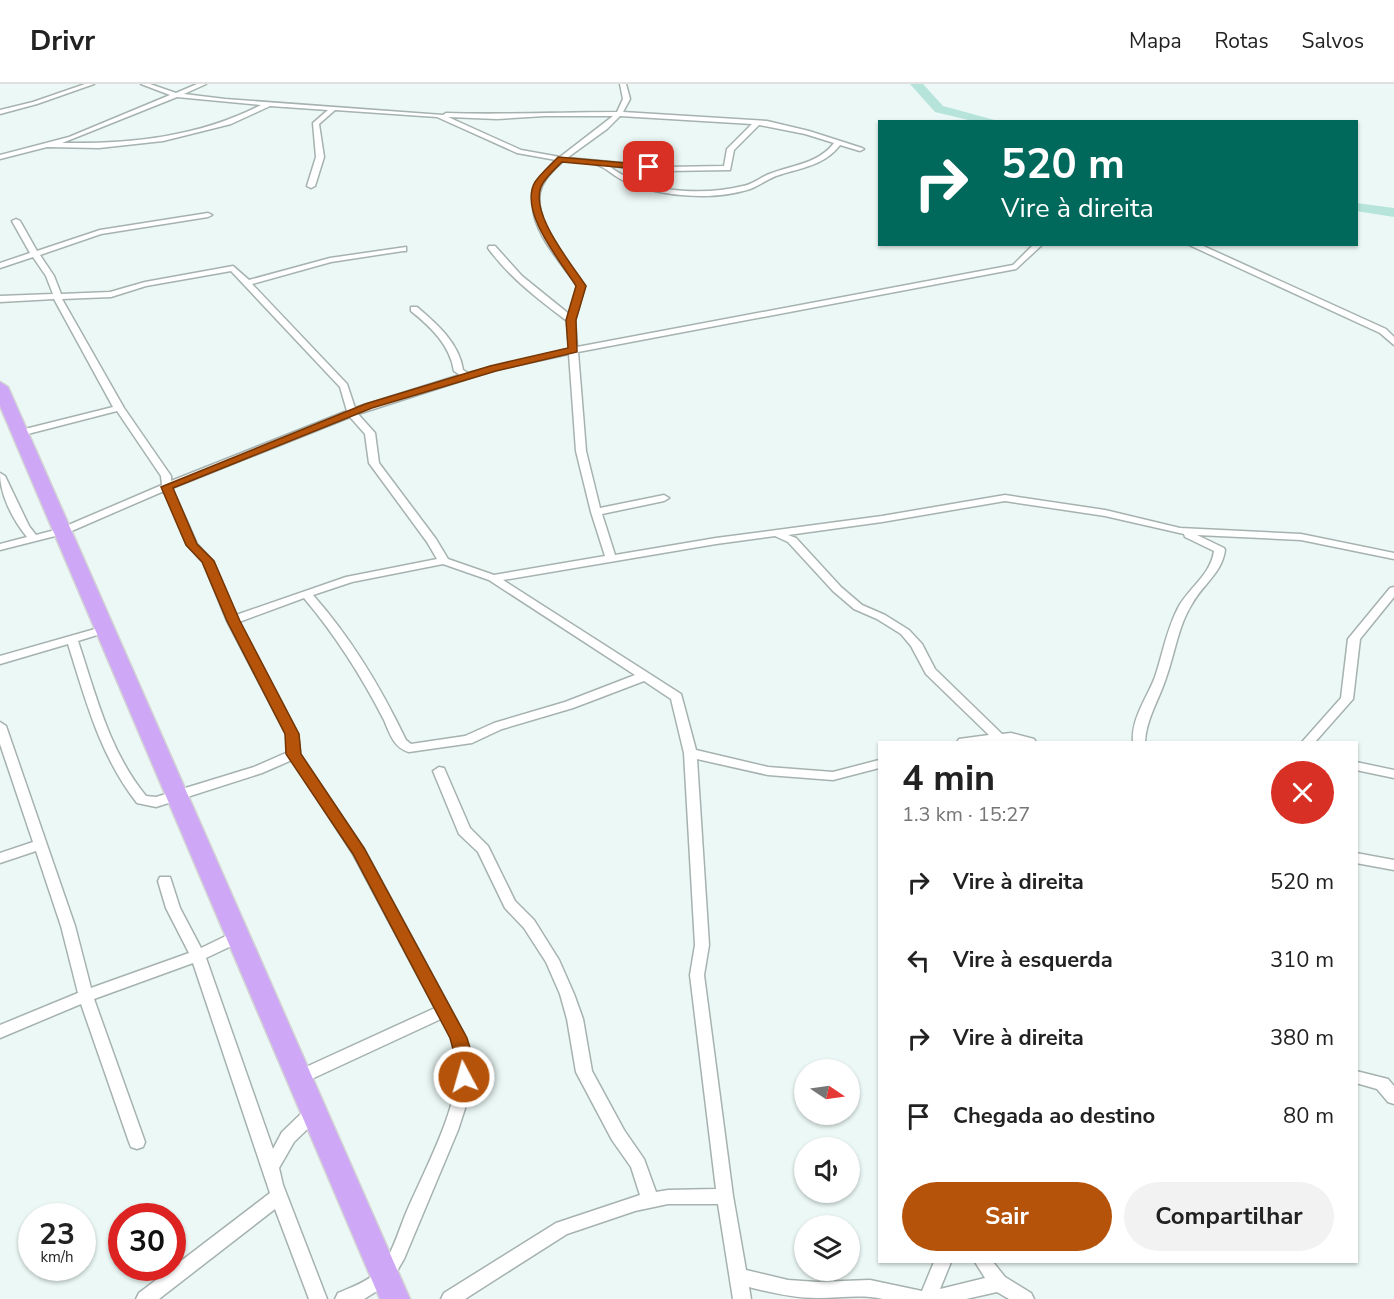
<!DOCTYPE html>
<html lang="pt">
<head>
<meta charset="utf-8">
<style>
  body { margin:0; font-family:"Nunito Sans",sans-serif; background:#f2f2f2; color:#222; height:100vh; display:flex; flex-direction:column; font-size:22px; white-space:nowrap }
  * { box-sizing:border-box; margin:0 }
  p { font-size:20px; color:#767676 }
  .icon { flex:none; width:33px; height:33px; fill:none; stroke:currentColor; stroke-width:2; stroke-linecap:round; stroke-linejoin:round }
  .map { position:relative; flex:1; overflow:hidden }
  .panel { position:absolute; left:878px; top:657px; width:480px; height:522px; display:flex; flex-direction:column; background:#fff; border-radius:0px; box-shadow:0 2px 4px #0004 }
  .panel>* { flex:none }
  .banner { position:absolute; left:878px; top:36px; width:480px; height:126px; border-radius:0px; box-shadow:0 2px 4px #0004; background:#00695c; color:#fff; overflow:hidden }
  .needle { width:39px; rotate:103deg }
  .fabs { position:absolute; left:794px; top:975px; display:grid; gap:12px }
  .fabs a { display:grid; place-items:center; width:66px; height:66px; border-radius:50%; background:#fff; box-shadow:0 2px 4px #0004; font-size:30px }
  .speed { position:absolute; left:18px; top:1119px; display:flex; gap:12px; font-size:30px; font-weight:700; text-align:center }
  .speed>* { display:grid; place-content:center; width:78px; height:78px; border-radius:50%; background:#fff; box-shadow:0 2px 4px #0004; line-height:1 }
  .speed small { font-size:15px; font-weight:400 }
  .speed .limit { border:9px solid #d22; background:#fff; color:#111 }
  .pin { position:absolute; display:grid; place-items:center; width:51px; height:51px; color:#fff; margin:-26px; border-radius:12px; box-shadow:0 3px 9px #0006 }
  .me { position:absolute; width:66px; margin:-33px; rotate:354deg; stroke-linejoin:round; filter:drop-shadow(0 0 4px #0008) }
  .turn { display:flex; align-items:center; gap:21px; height:126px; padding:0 24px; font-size:27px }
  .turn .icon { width:78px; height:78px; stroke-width:2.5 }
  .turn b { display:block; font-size:42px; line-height:51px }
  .round { display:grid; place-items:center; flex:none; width:63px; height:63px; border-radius:32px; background:#f2f2f2 }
  .head { display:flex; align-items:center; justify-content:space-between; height:102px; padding:0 24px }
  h1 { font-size:36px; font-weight:700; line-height:45px }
  .primary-button { display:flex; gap:12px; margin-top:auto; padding:12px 24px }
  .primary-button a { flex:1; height:69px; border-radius:36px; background:#b45309; color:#fff; font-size:24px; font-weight:700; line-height:69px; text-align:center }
  .primary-button a+a { background:#f2f2f2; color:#222 }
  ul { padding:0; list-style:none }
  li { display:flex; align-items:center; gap:18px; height:78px; padding:0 24px }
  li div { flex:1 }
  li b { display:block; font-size:22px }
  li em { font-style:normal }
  header { display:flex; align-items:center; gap:36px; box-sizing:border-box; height:84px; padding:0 30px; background:#fff; border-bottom:2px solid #e0e0e0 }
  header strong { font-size:28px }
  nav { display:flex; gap:33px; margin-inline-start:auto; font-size:21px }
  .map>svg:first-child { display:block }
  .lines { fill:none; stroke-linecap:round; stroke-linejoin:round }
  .river { fill:#b6e4db; fill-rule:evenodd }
  .street-casing { stroke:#a6b2b0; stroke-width:3 }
  .highway-casing { stroke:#d2d3d3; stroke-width:3 }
  .street { fill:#fff; fill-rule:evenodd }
  .highway { fill:#cea8f7; fill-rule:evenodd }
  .route { fill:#b45309; stroke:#753606; stroke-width:1.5 }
</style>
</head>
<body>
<header>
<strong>Drivr</strong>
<nav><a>Mapa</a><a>Rotas</a><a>Salvos</a></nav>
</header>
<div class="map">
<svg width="1394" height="1215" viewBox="0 0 1394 1215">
  <rect width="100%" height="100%" fill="#ebf8f5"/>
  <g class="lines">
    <g class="river">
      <polygon points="910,0 923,0 943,22 1002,38 977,38 935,28"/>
      <polygon points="1356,119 1394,124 1394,133 1356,127"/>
    </g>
    <defs>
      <g id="street">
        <polygon points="85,0 94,0 37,20 0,30 0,26 33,18"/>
        <path d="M 141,0 L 150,0 L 176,9 L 197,0 L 206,0 L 184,10 L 225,15 L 443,31 L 446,29 C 503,31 560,28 617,28 L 623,15 L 620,0 L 626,0 L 630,15 L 623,28 L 767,37 L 809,47 L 862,64 L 864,65 L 860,67 L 840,61 C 825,81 801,84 779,91 C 769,94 760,101 750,105 C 713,117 663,113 627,98 C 616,94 609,86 600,82 C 590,77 574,78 563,77 C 555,84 546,92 542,102 C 528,133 569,178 585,202 L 575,236 L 577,263 L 1013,181 L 1034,160 L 1043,160 L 1016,185 L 578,268 L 586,367 L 600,424 L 664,411 L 669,414 L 664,417 L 602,430 L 615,471 L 716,454 L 882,432 L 1005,411 L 1105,426 L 1180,444 L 1301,450 L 1394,469 L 1394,475 L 1301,456 L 1197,451 L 1224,464 L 1225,466 C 1222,489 1203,500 1192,520 C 1178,542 1175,569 1166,594 C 1159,616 1146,635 1145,658 L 1133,658 C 1131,635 1147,614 1155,593 C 1163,569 1167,544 1179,522 C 1190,503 1211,490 1214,467 L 1185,453 L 1184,450 L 1105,432 L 1005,417 L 882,438 L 788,451 L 796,454 L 841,503 L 862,521 L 885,531 L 909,546 L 922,560 L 935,585 L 1002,650 L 1011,649 L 1034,655 L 1036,658 L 957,658 L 959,655 L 989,651 L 926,590 L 911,562 L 901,550 L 877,535 L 854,525 L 833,507 L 788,458 L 775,452 L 716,460 L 503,496 L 681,610 L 696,666 L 768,683 L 833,688 L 879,676 L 879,684 L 833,696 L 768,691 L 697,675 L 709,861 L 704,891 L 733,1112 L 746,1186 L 788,1196 L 817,1198 L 870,1196 L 922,1207 L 934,1178 L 951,1178 L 940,1205 L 985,1194 L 975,1178 L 993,1178 L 1005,1193 L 1031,1209 L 1034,1215 L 1009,1215 L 997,1208 L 966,1215 L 883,1215 C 861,1210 840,1214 818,1214 C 794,1214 772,1209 749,1203 L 751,1215 L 733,1215 L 718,1120 L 668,1120 L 635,1127 L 567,1150 L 465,1215 L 441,1215 L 444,1209 L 556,1139 L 640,1111 L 631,1083 L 612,1056 L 576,988 L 567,935 L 560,910 L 546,878 L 524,844 L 505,824 L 478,768 L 459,750 L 433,687 L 439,683 L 444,684 L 470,744 L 488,762 L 515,817 L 534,836 L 559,876 L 574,910 L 583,935 L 592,987 L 624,1046 L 644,1075 L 656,1108 L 668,1106 L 716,1105 L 690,891 L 695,861 L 684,669 L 671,615 L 644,597 L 573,624 L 502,645 L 472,659 L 409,668 C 394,664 390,650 384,636 C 362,593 336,552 304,514 L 239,538 L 298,650 L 300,670 L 364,765 L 464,950 L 474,980 L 471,1006 L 458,1046 L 404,1175 L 390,1199 L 364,1215 L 335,1215 L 338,1209 C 350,1204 369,1197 378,1187 C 391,1174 399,1146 406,1129 C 424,1087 457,1027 458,982 C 458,966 449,949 441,935 L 305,998 L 300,999 L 295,998 L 292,993 L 295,988 L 435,924 L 353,770 L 292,676 L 262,689 L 156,723 L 137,719 C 100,672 86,617 68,560 L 0,580 L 0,572 L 102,543 L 110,543 L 112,545 L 110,547 L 78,557 C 96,611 109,667 146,712 L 156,713 L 254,683 L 288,668 L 286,650 L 227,537 L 203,478 L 187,461 L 164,407 L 67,449 L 0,466 L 0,460 L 27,453 C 13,436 0,411 0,389 L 5,392 L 29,442 L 36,451 L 59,445 L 162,401 L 161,392 L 117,327 L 20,352 L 17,351 L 17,347 L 113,323 L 54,215 L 0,218 L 0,212 L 53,210 L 46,192 L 33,173 L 0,184 L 0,179 L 30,169 L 12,137 L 16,135 L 20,137 L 37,167 L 100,146 L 208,129 L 212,131 L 208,133 L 101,150 L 40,171 L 54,192 L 61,210 L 110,208 L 145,198 L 233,182 L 249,196 L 330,174 L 406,163 L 406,167 L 403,167 L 331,178 L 252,200 L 347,300 L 355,324 L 460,291 L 454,287 C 450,261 431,243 411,227 L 411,223 L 417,223 C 437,240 459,259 463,286 L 468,289 L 569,265 L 567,237 C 538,215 510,194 488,164 L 489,162 L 495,162 L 522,192 L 569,230 L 577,202 C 548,160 506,121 556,76 L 517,69 L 437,33 L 335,26 L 319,40 L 324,73 L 315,102 L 311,104 L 307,102 L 316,73 L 313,39 L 328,26 L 270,22 L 231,40 L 163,57 L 99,64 L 47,63 L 0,75 L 0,71 L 69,53 L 170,11 ZM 177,13 L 261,21 C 199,53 131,60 62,59 ZM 545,32 L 613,32 L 560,73 L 521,66 L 448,33 L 497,35 ZM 620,32 L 752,40 L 727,65 L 724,82 L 666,83 L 567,74 L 607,45 ZM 759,41 L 805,50 L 834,59 C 819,79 794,81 772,89 C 762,92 754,100 743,102 C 702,112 643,109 609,82 L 666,87 L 730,86 L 734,66 ZM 231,187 L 340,303 L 347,327 L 171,397 L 171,392 L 124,324 L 62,215 L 111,213 L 146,202 ZM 569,270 L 576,367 L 591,428 L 605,472 L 494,491 L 448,475 L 436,455 L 379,379 L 375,349 L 358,330 L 495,286 ZM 350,333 L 365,350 L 369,379 L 427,458 L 437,475 L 346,493 L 236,531 L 213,477 L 197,460 L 172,404 ZM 443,480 L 489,496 L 635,591 L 565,618 L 494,639 L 465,652 L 411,660 L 406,656 C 381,604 352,555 313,511 L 352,498 Z"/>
        <polygon points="1187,160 1199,160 1386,245 1394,253 1394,261 1380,249"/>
        <polygon points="1394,503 1394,513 1360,555 1353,615 1315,658 1302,658 1341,614 1348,555 1390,504"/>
        <polygon points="0,638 6,642 75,842 91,904 189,869 166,824 158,797 160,793 170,793 180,824 201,864 234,848 239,847 244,848 246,852 244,856 206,874 273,1065 282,1048 309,1022 315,1020 321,1022 323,1027 321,1032 294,1058 279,1084 283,1101 327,1215 309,1215 275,1125 159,1215 136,1215 139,1209 270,1109 193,879 94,915 145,1058 143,1063 137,1065 131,1063 129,1058 81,920 0,954 0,941 78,909 61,842 36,767 0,779 0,769 33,758 0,660"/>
        <polygon points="1356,678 1394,686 1394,694 1356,686"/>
        <polygon points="1356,769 1394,776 1394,786 1356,779"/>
        <polygon points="1356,987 1388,995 1394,1002 1394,1020 1388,1018 1377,1005 1356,999"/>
      </g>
      <polygon id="highway" points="0,298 8,303 410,1215 380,1215 0,322"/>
    </defs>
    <use href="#street" class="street-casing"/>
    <use href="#highway" class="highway-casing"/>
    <use href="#street" class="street"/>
    <use href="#highway" class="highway"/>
  </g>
  <path class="route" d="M 558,73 L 649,81 L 653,83 L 649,86 L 562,78 C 556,84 548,91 543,99 C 526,126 571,179 586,202 L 576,236 L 577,268 L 496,287 L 372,324 L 173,404 L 197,460 L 214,477 L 240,537 L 299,650 L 301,670 L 364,764 L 467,954 L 475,980 L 470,998 L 464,1000 L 458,998 L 455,993 L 457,980 L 450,954 L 353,770 L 286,670 L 285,650 L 227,537 L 202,478 L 186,461 L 161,403 L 365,320 L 490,282 L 568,264 L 566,236 L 576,202 C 561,178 518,127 535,98 C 541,89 551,81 558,73 Z"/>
</svg>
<div class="fabs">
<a><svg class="needle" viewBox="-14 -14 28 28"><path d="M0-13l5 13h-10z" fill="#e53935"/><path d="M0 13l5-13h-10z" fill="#767676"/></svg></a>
<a><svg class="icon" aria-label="sound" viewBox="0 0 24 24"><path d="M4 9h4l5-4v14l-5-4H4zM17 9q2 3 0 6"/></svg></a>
<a><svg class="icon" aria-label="layers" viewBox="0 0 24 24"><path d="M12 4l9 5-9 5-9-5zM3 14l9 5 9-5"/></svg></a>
</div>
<div class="speed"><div>23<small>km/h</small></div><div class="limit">30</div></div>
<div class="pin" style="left:649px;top:83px;background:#d93025"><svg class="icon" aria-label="arrive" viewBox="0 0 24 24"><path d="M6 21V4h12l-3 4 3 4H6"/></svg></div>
<svg class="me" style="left:464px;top:993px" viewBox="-20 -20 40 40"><circle r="17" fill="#b45309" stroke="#fff" stroke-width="3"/><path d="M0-11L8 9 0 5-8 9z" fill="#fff"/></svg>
<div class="banner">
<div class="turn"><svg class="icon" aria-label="right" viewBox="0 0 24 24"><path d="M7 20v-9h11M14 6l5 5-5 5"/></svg><div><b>520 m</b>Vire à direita</div></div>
</div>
<section class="panel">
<div class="head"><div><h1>4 min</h1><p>1.3 km · 15:27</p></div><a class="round" style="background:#d93025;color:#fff"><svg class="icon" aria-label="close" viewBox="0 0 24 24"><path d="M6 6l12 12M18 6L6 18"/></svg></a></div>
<ul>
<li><svg class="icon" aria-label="right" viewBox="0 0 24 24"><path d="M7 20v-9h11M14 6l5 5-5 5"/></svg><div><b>Vire à direita</b></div><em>520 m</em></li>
<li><svg class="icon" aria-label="left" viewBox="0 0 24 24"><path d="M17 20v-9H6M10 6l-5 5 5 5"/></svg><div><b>Vire à esquerda</b></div><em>310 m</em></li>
<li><svg class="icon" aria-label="right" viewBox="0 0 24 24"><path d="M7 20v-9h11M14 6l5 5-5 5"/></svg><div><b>Vire à direita</b></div><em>380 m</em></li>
<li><svg class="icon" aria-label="arrive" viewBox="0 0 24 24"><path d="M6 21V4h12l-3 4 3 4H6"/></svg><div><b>Chegada ao destino</b></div><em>80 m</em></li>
</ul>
<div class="primary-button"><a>Sair</a><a>Compartilhar</a></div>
</section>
</div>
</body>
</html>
